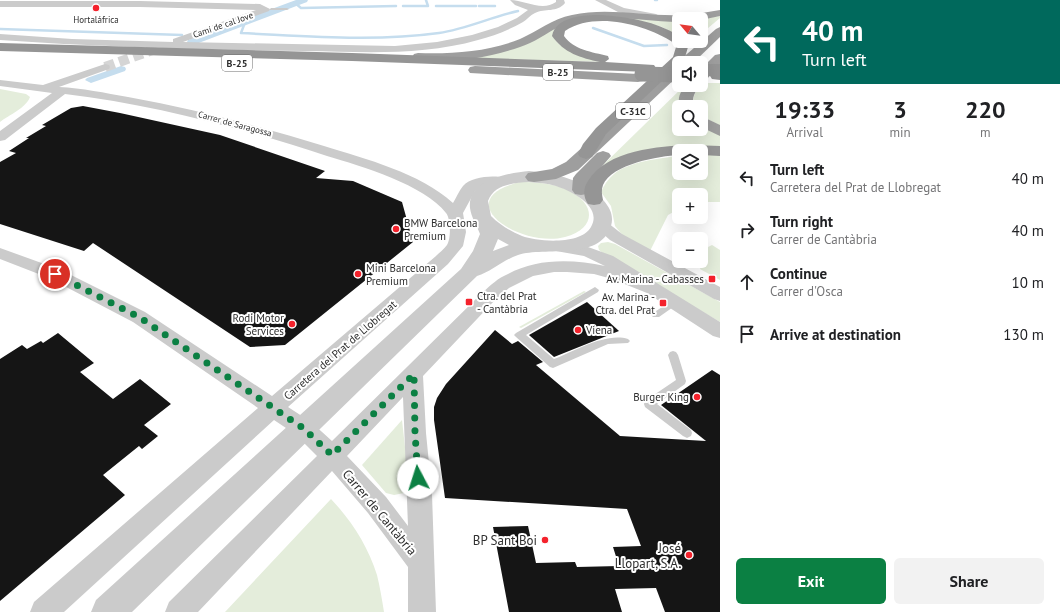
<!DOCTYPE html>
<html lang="en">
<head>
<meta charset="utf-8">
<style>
  body { margin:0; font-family:"PT Sans",sans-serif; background:#f2f2f2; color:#202124; height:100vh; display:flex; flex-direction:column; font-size:15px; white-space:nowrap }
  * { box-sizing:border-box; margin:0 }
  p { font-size:13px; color:#757577 }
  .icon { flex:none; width:22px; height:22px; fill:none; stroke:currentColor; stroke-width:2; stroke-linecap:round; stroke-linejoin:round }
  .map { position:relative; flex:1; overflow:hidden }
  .side { display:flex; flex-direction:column; background:#fff; width:340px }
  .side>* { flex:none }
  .guide { background:#00695c; color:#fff; overflow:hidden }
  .needle { width:26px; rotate:299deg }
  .tools { position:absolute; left:672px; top:12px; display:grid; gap:8px }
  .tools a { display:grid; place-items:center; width:36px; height:36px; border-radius:6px; background:#fff; box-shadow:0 4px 16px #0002; font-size:20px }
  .pin { position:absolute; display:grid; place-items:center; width:34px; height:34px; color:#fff; margin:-17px; border:2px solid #fff; border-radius:50%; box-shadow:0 1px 4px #0007 }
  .me { position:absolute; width:44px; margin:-22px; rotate:355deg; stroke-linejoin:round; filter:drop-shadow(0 0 3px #0008) }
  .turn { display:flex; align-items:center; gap:14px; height:84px; padding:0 16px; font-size:18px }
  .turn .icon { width:52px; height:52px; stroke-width:2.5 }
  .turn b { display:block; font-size:28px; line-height:34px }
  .eta { display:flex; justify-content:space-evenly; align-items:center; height:68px; text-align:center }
  .eta b { font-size:24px; font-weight:700; line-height:28px }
  .button { display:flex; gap:8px; margin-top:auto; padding:8px 16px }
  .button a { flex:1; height:46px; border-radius:6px; background:#0b8043; color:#fff; font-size:16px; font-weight:700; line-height:46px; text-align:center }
  .button a+a { background:#f2f2f2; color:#202124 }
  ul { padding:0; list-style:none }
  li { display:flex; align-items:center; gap:12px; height:52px; padding:0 16px }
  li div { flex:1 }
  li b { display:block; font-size:15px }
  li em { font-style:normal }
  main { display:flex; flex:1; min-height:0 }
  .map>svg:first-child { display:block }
  .green { fill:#e4eddb }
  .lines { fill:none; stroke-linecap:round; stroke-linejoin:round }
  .stream { stroke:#c5ddee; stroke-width:2.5 }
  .canal { fill:#c5ddee; fill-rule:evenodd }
  .building { fill:#151515 }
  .minor-tunnel { stroke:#d5d5d5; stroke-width:10; stroke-dasharray:10 5; stroke-linecap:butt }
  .service { fill:#cbcbcb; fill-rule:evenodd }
  .minor { fill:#cbcbcb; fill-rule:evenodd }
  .tertiary { fill:#cbcbcb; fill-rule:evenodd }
  .trunk { fill:#9e9e9e; fill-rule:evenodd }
  .motorway { fill:#959595; fill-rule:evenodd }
  .motorway-bridge-far1 { stroke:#959595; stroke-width:12 }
  .motorway-bridge { stroke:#959595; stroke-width:15 }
  .route { stroke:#0b8043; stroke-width:7; stroke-dasharray:0 12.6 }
  .poi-dot { fill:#f4222c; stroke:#fff; stroke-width:1.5 }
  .labels { text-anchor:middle; stroke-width:4; stroke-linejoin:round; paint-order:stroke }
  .far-poi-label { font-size:9px; fill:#2e2e2e; stroke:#fff }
  .far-street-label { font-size:9px; fill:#2e2e2e; stroke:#fff }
  .shield { fill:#fff; stroke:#6d6d6d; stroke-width:1 }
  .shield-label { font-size:10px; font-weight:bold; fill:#2e2e2e }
  .poi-label { font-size:11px; fill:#2e2e2e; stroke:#fff; text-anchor:start }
  .street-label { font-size:11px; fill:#2e2e2e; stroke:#fff }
  .near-street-label { font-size:13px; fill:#2e2e2e; stroke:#fff }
  .near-poi-label { font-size:13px; fill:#2e2e2e; stroke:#fff; text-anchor:end }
</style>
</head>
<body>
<main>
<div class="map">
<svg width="720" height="612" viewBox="0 0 720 612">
  <rect width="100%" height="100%" fill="#fff"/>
  <g class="green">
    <polygon points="720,16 720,18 701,34 701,19"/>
    <polygon points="621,17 679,20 679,36 662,27"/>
    <path d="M 556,28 C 555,31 554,35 555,38 C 557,50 596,59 607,62 L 459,58 L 479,55 Z"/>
    <path d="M 703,83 L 720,83 L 720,126 L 702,116 L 701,107 L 695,107 C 690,98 697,89 703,83 Z"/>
    <polygon points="685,85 689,85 681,107 679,107 679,129 701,129 701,125 720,135 720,148 671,148 597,171"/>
    <path d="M 0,89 L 26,94 L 30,97 C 26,108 9,115 0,122 Z"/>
    <path d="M 701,154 L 720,155 L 720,202 L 701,202 L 701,195 L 679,195 L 679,209 L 668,215 L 650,251 L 624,237 L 615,226 L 611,206 L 601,192 C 604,185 608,179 614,174 C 628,162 660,158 679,156 L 679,173 L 701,173 Z"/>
    <path d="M 520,182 C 536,182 553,183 568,190 C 596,204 597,228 565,237 C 521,249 446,200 520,182 Z"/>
    <polygon points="608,242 615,244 720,302 720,322 604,254 599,250 598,246 601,243"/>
    <polygon points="712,245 720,250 720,280 700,269 708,247"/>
    <polygon points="584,291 586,292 521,328 519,327"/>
    <polygon points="402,420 409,483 404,493 394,495 386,493 362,465"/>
    <path d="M 331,499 C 351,520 368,546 377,575 C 380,587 382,600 384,612 L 225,612 Z"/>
  </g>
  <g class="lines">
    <g class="stream">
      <polyline points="655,0 657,0"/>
      <polyline points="295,3 301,8 396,6"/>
      <polyline points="403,6 428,6 426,0"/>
      <polyline points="436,6 476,6"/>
      <polyline points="479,6 495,6"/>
      <path d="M 239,24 L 244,25 L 241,33 C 307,36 373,42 439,33 C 466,29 491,17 518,11"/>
      <polyline points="593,28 644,46 667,45"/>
      <polyline points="0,29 182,35"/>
      <polyline points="199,37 202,38"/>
    </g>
    <g class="canal">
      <polygon points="296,0 308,0 307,2 196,44 188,44 187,42 188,40"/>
      <polygon points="121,66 125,67 126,69 125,71 91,83 85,80 87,78"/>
    </g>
  </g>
  <g class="building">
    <polygon points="83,106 120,113 220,135 325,171 316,178 353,181 402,202 413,242 285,345 250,347 93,243 84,251 0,224 0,162 16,153 9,151 29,138 26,138 46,126 42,125 71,108"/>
    <polygon points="587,302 619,331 554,357 529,335"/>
    <polygon points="495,330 512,344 518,341 543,362 536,365 620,436 706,441 661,405 712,370 720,375 720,612 665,612 656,588 615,589 622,612 509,612 493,527 528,526 536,563 575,562 577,567 619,566 613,547 641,546 627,509 445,498 434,420 434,407 437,398 446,384"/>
    <polygon points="58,333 94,363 80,372 113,399 140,379 171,404 144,425 158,436 142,449 139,446 103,475 125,495 0,601 0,359 22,345 27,349 41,341 43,343"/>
  </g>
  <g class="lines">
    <polyline class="minor-tunnel" points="105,67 161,47"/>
    <g class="service">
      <polygon points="271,8 287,8 289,9 287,10 269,10"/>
      <path d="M 595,287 L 599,290 L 598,292 L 526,335 L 554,359 C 575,351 606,332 628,339 L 630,341 L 628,343 L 608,344 L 553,368 L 550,367 L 516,337 L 514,335 L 516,333 Z"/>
      <polygon points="673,300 677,303 676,305 659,317 653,317 651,315 653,313"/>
      <polygon points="673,351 676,352 678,355 686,381 685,384 657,404 691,430 692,433 691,436 687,438 683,436 645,407 644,404 645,401 676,380 668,355 670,352"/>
    </g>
    <g class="minor">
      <path d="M 510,0 C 525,0 542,12 556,2 L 556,0 L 564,0 L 565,3 C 557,13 545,8 535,13 C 530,15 527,20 523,22 C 509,30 493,36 478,40 C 422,56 363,52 306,51 C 204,50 102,47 0,40 L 0,34 L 72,39 L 173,42 L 173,39 L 256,10 L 140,7 L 0,7 L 0,1 L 140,1 L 260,4 L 270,9 L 269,11 L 183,42 L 395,46 L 437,42 L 472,35 L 498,27 L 517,18 L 528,10 L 515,5 Z"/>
      <polygon points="595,0 606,0 624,8 656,14 661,17 656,20 618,12"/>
      <path d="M 105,64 L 109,65 L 110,67 L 109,69 L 59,87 C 82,88 105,93 128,97 C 195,109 259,126 324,146 C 366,159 420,173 453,203 C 456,198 459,191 463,186 C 472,176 494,175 506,178 L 508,181 L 506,184 L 485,186 L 475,191 L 463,213 L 466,232 L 463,246 L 448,264 L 288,407 L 311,422 L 332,441 L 483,292 C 491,285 498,278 508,274 C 537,258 573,259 605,266 L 584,256 L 556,251 L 554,247 L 556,243 L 562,242 L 588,247 L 613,256 L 720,322 L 720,338 L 713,336 L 647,293 L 612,279 L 594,274 L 567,272 L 554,272 L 533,276 L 509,288 L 495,300 L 423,376 L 426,433 L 432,494 L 436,612 L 408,612 L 408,567 L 368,513 L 332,471 L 198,612 L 165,612 L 169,602 L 317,456 L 295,434 L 274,420 L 64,612 L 30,612 L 34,602 L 258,408 L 133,322 L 49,278 L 0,259 L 0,248 L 61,270 L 145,312 L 272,396 L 436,256 C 439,253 444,249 447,245 C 451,239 451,219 446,213 C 425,185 361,166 327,156 C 241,128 155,105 65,94 L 5,140 L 0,141 L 0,131 L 52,93 L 0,86 L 0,80 L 43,85 ZM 403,397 L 408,526 L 386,497 L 347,456 Z"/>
      <polygon points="602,221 608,223 622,234 720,287 720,301 714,299 610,240 594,226 596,223"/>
    </g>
    <path class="tertiary" d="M 529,171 C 555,174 586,179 604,201 C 610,208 614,216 611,226 C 599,262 545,246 518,255 C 503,260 491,272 477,276 L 132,612 L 91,612 L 96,600 L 461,269 L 473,251 L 480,234 C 477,226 471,217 470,208 C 467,179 509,173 529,171 ZM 529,182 C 538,183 547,183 556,186 C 571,191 603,206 591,227 C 581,245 538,242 522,236 C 510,231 500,225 491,216 L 488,201 C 494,184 514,183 529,182 ZM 498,239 L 509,245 L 493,251 Z"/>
    <g class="trunk">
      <path d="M 720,10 L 720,16 L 701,20 L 701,19 L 679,19 L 679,22 C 644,21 608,14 573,21 C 557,25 544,37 530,43 C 504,55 441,67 414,60 L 412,57 L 414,54 L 418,53 C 452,54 488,52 520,39 C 538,31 552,19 572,15 C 609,7 646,17 684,15 C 696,14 708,12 720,10 Z"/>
      <polygon points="720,27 720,37 693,63 679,64 680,60 716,29"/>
      <polygon points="720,54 720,65 706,80 701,81 701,69 715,55"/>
      <polygon points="679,64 679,75 578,170 556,179 534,182 528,181 525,177 528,173 552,169 566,162 674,65"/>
      <polygon points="475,66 638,74 643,75 645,78 643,81 638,82 470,73 468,70 470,67"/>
      <path d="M 686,85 L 700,85 C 695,92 691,98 694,107 L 680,107 C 677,98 680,92 686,85 Z"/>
      <polygon points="701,116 720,125 720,136 701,127"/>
      <polygon points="603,151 609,153 611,156 591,179 590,190 587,194 581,195 575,194 572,190 573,178 576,174 597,153"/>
    </g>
    <g class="motorway">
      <path d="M 601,15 C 628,17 656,21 679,36 L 679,41 L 685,41 L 688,47 L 684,61 L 679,63 L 679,65 L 606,134 L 592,157 L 586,159 L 580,157 L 578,154 L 583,144 L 596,128 L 673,57 L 676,47 L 674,43 C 646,24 594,11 565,31 L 564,36 C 574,50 592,52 608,56 L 609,59 L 605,62 L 654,65 L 656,68 L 654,71 L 649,72 L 352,61 L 0,51 L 0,43 L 352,53 L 600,62 C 581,58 564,53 552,36 C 556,16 585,15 601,15 Z"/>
      <polygon points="720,72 720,80 712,79 710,76 712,73"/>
      <path d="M 691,145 L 720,146 L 720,156 L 701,155 L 701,151 L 679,151 L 679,155 C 659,156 612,164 603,185 C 601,190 602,195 603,200 L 600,204 L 594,205 L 588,204 C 583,197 583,188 588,181 C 607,150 659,146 691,145 Z"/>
    </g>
    <polyline class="motorway-bridge-far1" points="701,70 720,70"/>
    <polyline class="motorway-bridge" points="642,74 679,75"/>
  </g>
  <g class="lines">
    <polyline class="route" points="55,274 139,317 303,428 332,455 414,374 415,433 418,478"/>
  </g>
  <g class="poi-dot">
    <circle cx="96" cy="8" r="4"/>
    <circle cx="396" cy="229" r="4"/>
    <circle cx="358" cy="274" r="4"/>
    <rect x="708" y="275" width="8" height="8" rx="2"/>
    <rect x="465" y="298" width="8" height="8" rx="2"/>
    <rect x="659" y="299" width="8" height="8" rx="2"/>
    <circle cx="292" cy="324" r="4"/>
    <circle cx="578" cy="330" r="4"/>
    <circle cx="697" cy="397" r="4"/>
    <circle cx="545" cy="540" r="4"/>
    <circle cx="689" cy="555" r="4"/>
  </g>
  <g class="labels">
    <g class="far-poi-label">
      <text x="96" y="23">Hortaláfrica</text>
    </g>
    <g class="far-street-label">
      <text transform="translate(223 25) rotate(-19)" y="3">Camí de cal Jove</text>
      <text transform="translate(235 124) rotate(15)" y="3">Carrer de Saragossa</text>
    </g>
    <g class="shield">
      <rect x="222" y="55" width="30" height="16" rx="3"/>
      <rect x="543" y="64" width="30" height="16" rx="3"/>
      <rect x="616" y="103" width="34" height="16" rx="3"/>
    </g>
    <g class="shield-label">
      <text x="237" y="67">B-25</text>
      <text x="558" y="76">B-25</text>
      <text x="633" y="115">C-31C</text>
    </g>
    <g class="poi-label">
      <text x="404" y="227">BMW Barcelona<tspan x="404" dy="13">Premium</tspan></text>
      <text x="366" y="272">Mini Barcelona<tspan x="366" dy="13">Premium</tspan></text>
      <text x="704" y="283" text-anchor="end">Av. Marina - Cabasses</text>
      <text x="477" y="300">Ctra. del Prat<tspan x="477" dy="13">- Cantàbria</tspan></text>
      <text x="655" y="301" text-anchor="end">Av. Marina -<tspan x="655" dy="13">Ctra. del Prat</tspan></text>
      <text x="284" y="322" text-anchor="end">Rodi Motor<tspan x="284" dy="13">Services</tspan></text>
      <text x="586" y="334">Viena</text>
      <text x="689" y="401" text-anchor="end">Burger King</text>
    </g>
    <g class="street-label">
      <text transform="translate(340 350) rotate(-41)" y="4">Carretera del Prat de Llobregat</text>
    </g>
    <g class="near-street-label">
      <text transform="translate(380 512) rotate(50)" y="5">Carrer de Cantàbria</text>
    </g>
    <g class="near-poi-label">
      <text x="537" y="545">BP Sant Boi</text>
      <text x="681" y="553">José<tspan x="681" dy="15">Llopart, S.A.</tspan></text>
    </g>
  </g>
</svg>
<div class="tools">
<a><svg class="needle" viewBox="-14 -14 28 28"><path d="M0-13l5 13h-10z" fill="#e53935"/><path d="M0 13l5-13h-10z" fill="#757577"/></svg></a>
<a><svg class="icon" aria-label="sound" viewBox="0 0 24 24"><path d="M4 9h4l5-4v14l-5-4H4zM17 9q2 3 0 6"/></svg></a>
<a><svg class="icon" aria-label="search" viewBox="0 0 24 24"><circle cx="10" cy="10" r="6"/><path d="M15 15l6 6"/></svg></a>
<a><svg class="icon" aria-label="layers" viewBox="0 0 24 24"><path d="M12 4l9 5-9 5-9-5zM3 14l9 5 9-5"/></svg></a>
<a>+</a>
<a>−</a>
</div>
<div class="pin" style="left:55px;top:274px;background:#d93025"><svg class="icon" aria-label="arrive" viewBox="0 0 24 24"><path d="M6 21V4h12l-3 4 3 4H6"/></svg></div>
<svg class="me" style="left:418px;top:478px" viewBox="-20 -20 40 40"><circle r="19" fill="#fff"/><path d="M0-13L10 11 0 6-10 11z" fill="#0b8043"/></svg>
</div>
<section class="side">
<div class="guide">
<div class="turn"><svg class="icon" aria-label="left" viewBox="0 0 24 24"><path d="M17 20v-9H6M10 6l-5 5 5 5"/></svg><div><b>40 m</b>Turn left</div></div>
</div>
<div class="eta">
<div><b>19:33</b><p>Arrival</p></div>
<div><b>3</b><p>min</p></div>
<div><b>220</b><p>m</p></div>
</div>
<ul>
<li><svg class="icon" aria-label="left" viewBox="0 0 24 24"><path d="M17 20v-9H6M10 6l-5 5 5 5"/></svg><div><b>Turn left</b><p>Carretera del Prat de Llobregat</p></div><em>40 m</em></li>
<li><svg class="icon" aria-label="right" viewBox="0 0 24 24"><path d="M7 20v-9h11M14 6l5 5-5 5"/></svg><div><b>Turn right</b><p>Carrer de Cantàbria</p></div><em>40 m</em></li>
<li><svg class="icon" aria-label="ahead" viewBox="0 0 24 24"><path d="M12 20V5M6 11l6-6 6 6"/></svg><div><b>Continue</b><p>Carrer d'Osca</p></div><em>10 m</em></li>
<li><svg class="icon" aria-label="arrive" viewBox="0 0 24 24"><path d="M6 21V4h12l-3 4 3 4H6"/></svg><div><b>Arrive at destination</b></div><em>130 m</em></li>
</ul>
<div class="button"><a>Exit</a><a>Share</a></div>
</section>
</main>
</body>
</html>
